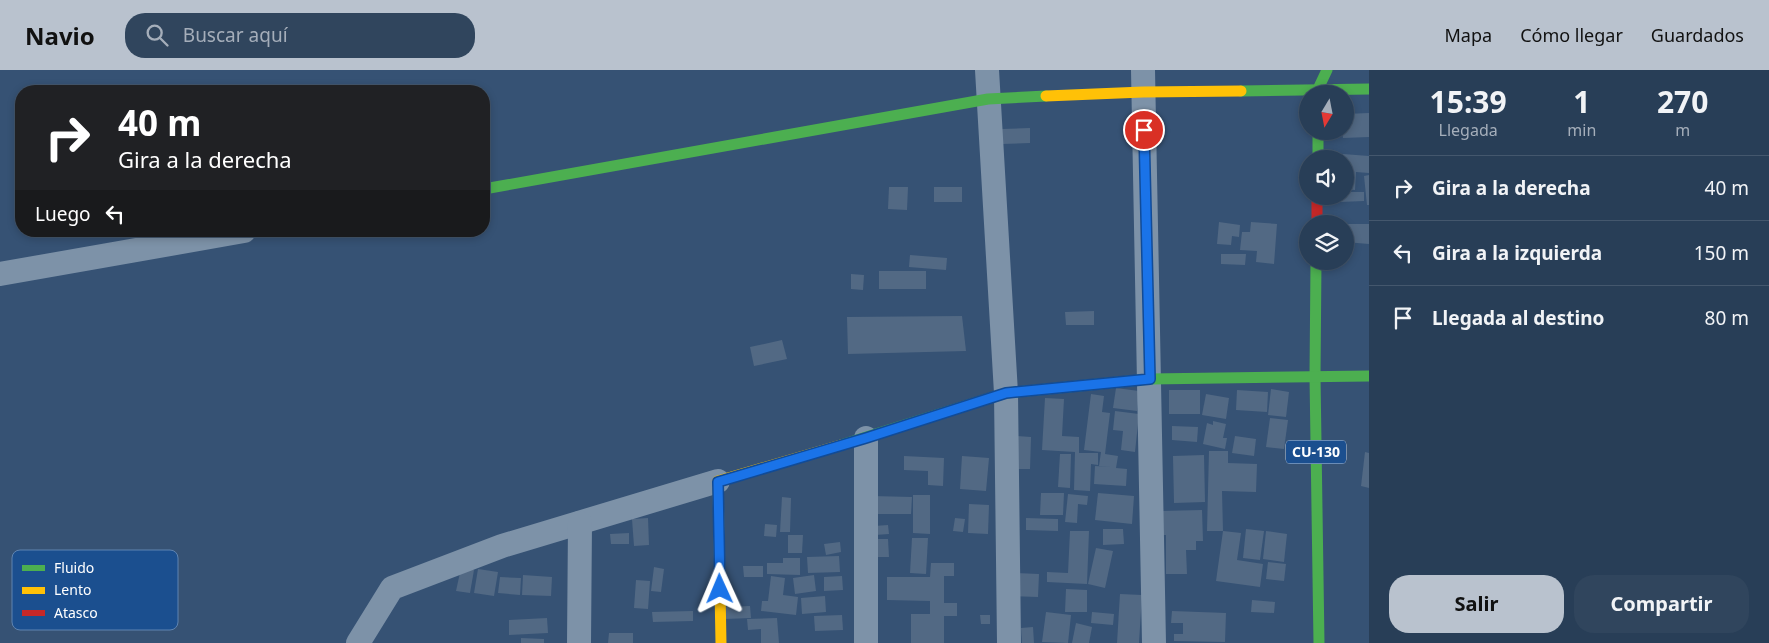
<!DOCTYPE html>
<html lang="es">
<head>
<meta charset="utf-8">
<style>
  body { margin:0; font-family:"Noto Sans",sans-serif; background:#30455d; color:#f1f3f6; height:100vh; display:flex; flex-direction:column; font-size:19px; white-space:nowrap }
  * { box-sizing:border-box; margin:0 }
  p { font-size:16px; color:#a5aeba }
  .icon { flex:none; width:28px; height:28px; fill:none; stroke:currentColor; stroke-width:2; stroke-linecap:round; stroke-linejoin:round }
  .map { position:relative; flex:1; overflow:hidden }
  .details { display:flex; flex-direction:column; background:#283e57; width:400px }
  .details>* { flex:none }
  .banner { position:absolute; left:15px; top:15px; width:475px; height:152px; border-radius:20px; box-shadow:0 2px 8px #0003,0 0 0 1px #44576d; background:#202124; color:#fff; overflow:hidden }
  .needle { width:32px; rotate:190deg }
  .fabs { position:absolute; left:1299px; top:15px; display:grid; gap:10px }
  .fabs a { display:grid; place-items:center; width:55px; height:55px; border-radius:50%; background:#283e57; box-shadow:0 2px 8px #0003,0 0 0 1px #44576d; font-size:25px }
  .pin { position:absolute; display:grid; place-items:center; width:42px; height:42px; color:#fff; margin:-21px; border:2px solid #fff; border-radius:50%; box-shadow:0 1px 5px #0007 }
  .me { position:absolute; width:55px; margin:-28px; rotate:359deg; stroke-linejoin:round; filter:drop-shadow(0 0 4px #0008) }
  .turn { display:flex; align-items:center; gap:18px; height:105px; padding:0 20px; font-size:22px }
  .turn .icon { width:65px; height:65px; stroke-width:2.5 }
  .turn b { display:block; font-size:35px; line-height:42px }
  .then { display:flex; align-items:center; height:48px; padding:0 20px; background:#0003; gap:10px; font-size:19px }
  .eta { display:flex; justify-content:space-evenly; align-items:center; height:85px; text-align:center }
  .eta b { font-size:30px; font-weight:700; line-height:35px }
  .cta { display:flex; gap:10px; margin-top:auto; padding:10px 20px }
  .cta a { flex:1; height:58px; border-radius:20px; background:#b9c2ce; color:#111; font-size:20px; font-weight:700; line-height:58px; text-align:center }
  .cta a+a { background:#30455d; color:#f1f3f6 }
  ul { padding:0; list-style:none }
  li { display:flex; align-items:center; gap:15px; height:65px; padding:0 20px; border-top:1px solid #44576d }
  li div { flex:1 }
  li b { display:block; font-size:19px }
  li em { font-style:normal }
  header { display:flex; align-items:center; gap:30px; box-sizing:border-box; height:70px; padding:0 25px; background:#b9c2ce; color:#111 }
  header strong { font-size:24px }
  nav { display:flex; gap:28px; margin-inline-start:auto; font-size:18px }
  .search { width:350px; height:45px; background:#30455d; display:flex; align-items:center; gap:12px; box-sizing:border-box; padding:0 18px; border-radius:20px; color:#a5aeba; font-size:19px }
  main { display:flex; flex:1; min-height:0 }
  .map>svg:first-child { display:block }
  .building { fill:#526984 }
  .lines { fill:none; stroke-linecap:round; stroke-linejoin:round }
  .street { stroke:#7d92a8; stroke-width:24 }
  .fast { stroke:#4caf50; stroke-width:11 }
  .slow { stroke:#ffc107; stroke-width:11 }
  .jam { stroke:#c62828; stroke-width:11 }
  .route-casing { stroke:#114b97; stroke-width:12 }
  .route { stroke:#1a73e8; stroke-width:9 }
  .labels { text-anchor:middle; stroke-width:5; stroke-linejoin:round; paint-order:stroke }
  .shield { fill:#1b4f8f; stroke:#bbcadd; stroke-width:1 }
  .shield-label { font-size:14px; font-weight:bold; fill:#fff }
  .key { fill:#1b4f8f; stroke:#5f84b1; stroke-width:1 }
  .key-label { font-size:14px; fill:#fff }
</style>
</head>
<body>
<header>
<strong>Navio</strong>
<div class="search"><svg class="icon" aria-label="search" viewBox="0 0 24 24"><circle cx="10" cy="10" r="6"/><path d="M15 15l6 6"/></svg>Buscar aquí</div>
<nav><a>Mapa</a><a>Cómo llegar</a><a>Guardados</a></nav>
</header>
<main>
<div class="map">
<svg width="1369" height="573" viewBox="0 0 1369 573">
  <rect width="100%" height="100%" fill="#365274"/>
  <g class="building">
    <polygon points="1369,43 1369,67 1343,68 1342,61 1345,61 1345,44"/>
    <polygon points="1030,58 1030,73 1002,74 1002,59"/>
    <polygon points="1343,84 1369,86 1369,103 1356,102 1355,120 1345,119 1345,89 1343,89"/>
    <polygon points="1369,105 1369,135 1367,135 1364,106"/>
    <polygon points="889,117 908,117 907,140 888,139"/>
    <rect x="934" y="117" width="28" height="15"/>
    <polygon points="1345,122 1364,122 1364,131 1340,132 1339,126 1345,126"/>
    <polygon points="1219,152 1240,155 1239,167 1232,166 1231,175 1217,174"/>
    <polygon points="1251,152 1277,154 1274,194 1256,192 1257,181 1240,180 1242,162 1250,162"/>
    <polygon points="1345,154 1369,154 1369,174 1345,172"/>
    <polygon points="1221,184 1246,184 1245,195 1221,194"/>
    <polygon points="910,185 947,188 946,200 909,197"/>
    <rect x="879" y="201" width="47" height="18"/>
    <polygon points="851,204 864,205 863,220 851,219"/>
    <polygon points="1094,241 1094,255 1066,255 1065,242"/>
    <polygon points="962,246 966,281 848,284 847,247"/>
    <polygon points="782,270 787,289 754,296 750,277"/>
    <polygon points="1116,318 1139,321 1137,341 1113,338"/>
    <polygon points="1271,319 1289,322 1286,347 1268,345"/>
    <rect x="1169" y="320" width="31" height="24"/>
    <polygon points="1237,320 1268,322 1267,342 1236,340"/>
    <polygon points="1091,324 1104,326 1102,342 1110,343 1105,384 1118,386 1116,398 1127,399 1126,416 1094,414 1095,396 1111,397 1099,396 1101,382 1084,380"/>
    <polygon points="1206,324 1229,328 1226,349 1202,345"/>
    <polygon points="1045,328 1064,329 1062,366 1079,367 1079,383 1098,383 1098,395 1091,394 1090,421 1074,420 1075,382 1042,380"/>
    <polygon points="1115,341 1139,344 1135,382 1121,380 1123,361 1113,360"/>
    <polygon points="1270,348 1288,350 1284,379 1266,377"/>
    <polygon points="1213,351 1226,354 1223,368 1227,368 1225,379 1203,374 1207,353 1213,355"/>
    <polygon points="1172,356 1198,357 1197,372 1172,370"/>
    <polygon points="1017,366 1031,367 1030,399 1016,399"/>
    <polygon points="1235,366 1256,369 1254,386 1232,383"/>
    <polygon points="1209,381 1228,381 1228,393 1257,394 1256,422 1222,421 1223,461 1207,461"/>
    <polygon points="1365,382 1369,383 1369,418 1361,416"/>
    <polygon points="1060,384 1071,384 1070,418 1058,417"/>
    <polygon points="1204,385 1205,432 1174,433 1173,386"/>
    <polygon points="904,386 944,388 943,416 928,415 928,401 904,400"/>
    <polygon points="962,386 989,388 986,421 960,419"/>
    <polygon points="1041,423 1064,423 1063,445 1040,445"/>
    <polygon points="1098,423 1134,426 1132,454 1095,450"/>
    <polygon points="1068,424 1088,426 1087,435 1078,434 1077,453 1065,452"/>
    <polygon points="913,425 930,425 930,464 913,463"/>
    <polygon points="872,426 912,427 911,444 872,444"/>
    <polygon points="782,427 791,428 790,462 780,462"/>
    <polygon points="969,434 989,435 988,464 968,463"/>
    <polygon points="1202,440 1203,471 1196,471 1196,480 1186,480 1187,504 1166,504 1166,465 1161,465 1160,441"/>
    <polygon points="648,448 649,475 634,476 632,449"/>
    <polygon points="955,448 965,449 963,462 953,461"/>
    <polygon points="1026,448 1058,449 1058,461 1026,460"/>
    <polygon points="765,454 777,455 776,467 764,466"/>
    <polygon points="888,455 889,464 875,465 874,456"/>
    <polygon points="1103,459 1123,459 1124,474 1103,475"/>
    <polygon points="1246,459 1264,461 1260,490 1243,488"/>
    <polygon points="1070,461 1089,461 1087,514 1047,512 1047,502 1068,503"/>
    <polygon points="1223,461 1241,463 1237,490 1263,494 1260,517 1216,511"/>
    <polygon points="1266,461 1287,464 1284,492 1263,489"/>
    <polygon points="629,463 629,474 611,474 610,464"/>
    <polygon points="788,465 803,465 802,483 788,483"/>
    <polygon points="912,468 928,468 926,504 910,503"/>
    <polygon points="875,469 888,469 889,487 875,487"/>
    <polygon points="840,472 841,482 826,485 824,474"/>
    <polygon points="1096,478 1113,481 1105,518 1088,514"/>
    <polygon points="839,486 840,502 808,503 807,487"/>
    <polygon points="783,488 800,488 800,505 767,504 767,493 783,493"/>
    <polygon points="1268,492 1286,494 1284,511 1266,509"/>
    <polygon points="931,493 954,493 954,506 944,506 944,533 957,533 957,546 944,546 944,573 911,573 911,544 930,544 930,531 887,530 887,507 930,507"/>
    <polygon points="743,496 763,496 763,507 744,507"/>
    <polygon points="654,497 664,499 661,522 651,521"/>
    <polygon points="461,498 474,500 470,523 456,521"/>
    <polygon points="478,499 498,502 494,526 474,523"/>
    <polygon points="1014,503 1039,504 1038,527 1012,526"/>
    <polygon points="523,505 552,507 551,526 522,525"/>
    <polygon points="814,505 816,521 795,524 793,508"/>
    <polygon points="771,506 785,508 783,525 798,527 796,545 761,541 762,531 768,531"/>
    <polygon points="842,506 843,520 824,521 824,507"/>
    <polygon points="500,507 521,508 520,525 498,523"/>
    <polygon points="636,510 650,511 648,539 634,538"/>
    <polygon points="1066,519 1087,520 1087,542 1065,542"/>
    <polygon points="1120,524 1142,525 1139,573 1117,573"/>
    <polygon points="825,526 826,542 802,544 801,528"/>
    <polygon points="1252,530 1275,532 1274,543 1251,542"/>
    <polygon points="750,536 751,548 724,549 724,537"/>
    <polygon points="693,541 693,551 653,552 652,542"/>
    <polygon points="1172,541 1226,543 1225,572 1174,571 1174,564 1183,564 1183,553 1171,553"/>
    <polygon points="1046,542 1071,545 1068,573 1042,572"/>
    <polygon points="1092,542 1114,544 1113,555 1091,553"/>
    <polygon points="842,545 843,560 815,561 814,546"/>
    <polygon points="980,545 990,545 990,554 981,554"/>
    <polygon points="547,548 548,563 509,565 509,550"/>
    <polygon points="777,548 779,573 761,573 761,559 748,560 747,549"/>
    <polygon points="1076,553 1092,557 1089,573 1072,573"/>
    <polygon points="1033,557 1034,573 1022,573 1021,558"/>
    <polygon points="609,563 633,563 633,573 608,573"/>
    <polygon points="521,568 544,569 544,573 521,573"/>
  </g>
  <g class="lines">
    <g class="street">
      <polyline points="987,0 1006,323 1009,573"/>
      <polyline points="1143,0 1154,573"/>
      <polyline points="0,204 244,161"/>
      <polyline points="358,573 392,518 502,476 718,411"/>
      <polyline points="579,573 580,453"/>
      <polyline points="866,573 866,368"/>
    </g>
    <g class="fast">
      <polyline points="1241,21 1369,19"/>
      <polyline points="1318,24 1318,19 1327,0"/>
      <polyline points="1318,61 1318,89"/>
      <polyline points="484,119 988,29 1046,26"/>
      <polyline points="1316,191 1315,306 1319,573"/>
      <polyline points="841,375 1006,323 1150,309 1369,306"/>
    </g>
    <g class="slow">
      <polyline points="1046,26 1143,22 1241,21"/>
      <polyline points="721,573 718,411 841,375"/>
    </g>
    <polyline class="jam" points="1317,126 1317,154"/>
  </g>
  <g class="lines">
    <defs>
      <polyline id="route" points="720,519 718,412 866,368 1006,323 1150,309 1144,60"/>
    </defs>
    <use href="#route" class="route-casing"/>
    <use href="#route" class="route"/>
  </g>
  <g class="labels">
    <rect class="shield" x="1286" y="370.5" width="60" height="23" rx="4"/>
    <g class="shield-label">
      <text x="1316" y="387">CU-130</text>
    </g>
  </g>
  <rect x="12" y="480" width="166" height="80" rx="8" class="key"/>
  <rect x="22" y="495" width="23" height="6" fill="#4caf50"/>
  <rect x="22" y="517" width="23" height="7" fill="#ffc107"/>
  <rect x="22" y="540" width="23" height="6" fill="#c62828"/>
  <g class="key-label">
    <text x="54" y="503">Fluido</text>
    <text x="54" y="525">Lento</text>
    <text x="54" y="548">Atasco</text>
  </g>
</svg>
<div class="fabs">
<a><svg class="needle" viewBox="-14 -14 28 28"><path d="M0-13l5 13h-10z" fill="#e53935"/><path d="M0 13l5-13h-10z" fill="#a5aeba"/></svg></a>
<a><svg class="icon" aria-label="sound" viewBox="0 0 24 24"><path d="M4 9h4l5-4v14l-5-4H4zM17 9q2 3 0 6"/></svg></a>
<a><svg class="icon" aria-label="layers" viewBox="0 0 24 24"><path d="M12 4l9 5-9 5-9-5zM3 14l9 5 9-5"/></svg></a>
</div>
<div class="pin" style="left:1144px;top:60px;background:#d93025"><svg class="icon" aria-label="arrive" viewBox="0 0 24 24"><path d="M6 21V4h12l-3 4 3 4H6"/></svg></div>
<svg class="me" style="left:720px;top:519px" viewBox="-20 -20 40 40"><path d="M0-17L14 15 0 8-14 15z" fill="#1a73e8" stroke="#fff" stroke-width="4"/></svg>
<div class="banner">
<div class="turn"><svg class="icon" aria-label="right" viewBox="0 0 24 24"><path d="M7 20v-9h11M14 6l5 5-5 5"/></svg><div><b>40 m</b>Gira a la derecha</div></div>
<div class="then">Luego<svg class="icon" aria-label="left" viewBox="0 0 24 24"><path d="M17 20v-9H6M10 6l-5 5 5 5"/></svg></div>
</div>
</div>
<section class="details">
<div class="eta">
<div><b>15:39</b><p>Llegada</p></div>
<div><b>1</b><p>min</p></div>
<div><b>270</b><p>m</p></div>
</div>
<ul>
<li><svg class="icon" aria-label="right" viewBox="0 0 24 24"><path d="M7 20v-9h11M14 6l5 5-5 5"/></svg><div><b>Gira a la derecha</b></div><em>40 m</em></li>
<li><svg class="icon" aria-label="left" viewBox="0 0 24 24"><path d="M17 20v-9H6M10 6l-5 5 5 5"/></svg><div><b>Gira a la izquierda</b></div><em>150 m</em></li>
<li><svg class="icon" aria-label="arrive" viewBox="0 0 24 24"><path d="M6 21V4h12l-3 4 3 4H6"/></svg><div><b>Llegada al destino</b></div><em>80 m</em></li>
</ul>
<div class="cta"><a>Salir</a><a>Compartir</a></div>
</section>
</main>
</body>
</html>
